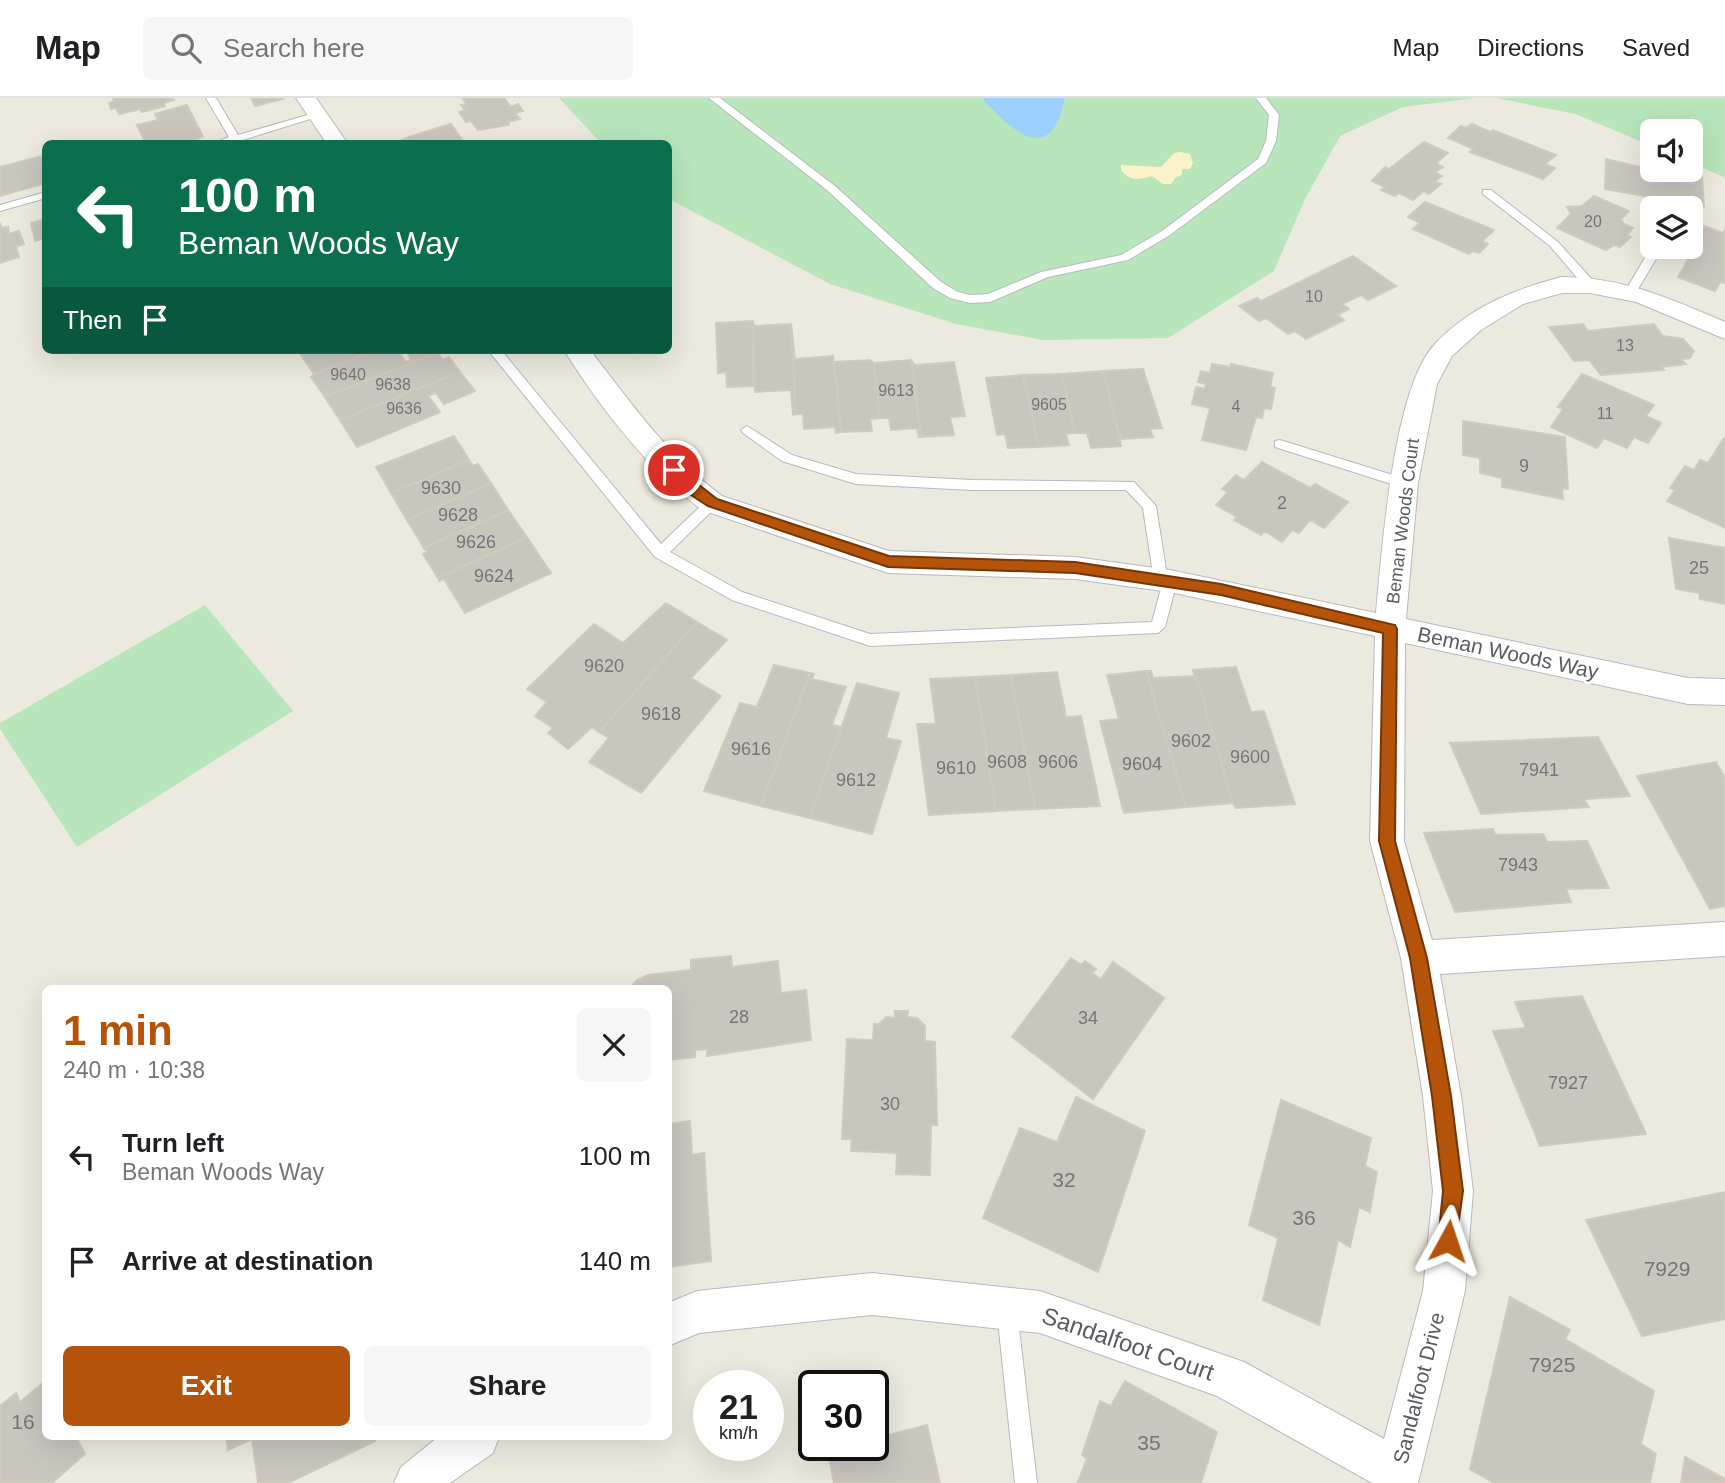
<!DOCTYPE html>
<html lang="en">
<head>
<meta charset="utf-8">
<style>
  body { margin:0; font-family:Helvetica,sans-serif; background:#f6f6f6; color:#202124; height:100vh; display:flex; flex-direction:column; font-size:26px; white-space:nowrap }
  * { box-sizing:border-box; margin:0 }
  p { font-size:23px; color:#757577 }
  .icon { flex:none; width:38px; height:38px; fill:none; stroke:currentColor; stroke-width:2; stroke-linecap:round; stroke-linejoin:round }
  .map { position:relative; flex:1; overflow:hidden }
  .side { position:absolute; left:42px; top:887px; width:630px; height:455px; display:flex; flex-direction:column; background:#fff; border-radius:10px; box-shadow:0 7px 28px #0002 }
  .side>* { flex:none }
  .hud { position:absolute; left:42px; top:42px; width:630px; height:214px; border-radius:10px; box-shadow:0 7px 28px #0002; background:#0b6e4f; color:#fff; overflow:hidden }
  .tools { position:absolute; left:1640px; top:21px; display:grid; gap:14px }
  .tools a { display:grid; place-items:center; width:63px; height:63px; border-radius:10px; background:#fff; box-shadow:0 7px 28px #0002; font-size:35px }
  .speed { position:absolute; left:693px; top:1272px; display:flex; gap:14px; font-size:35px; font-weight:700; text-align:center }
  .speed>* { display:grid; place-content:center; width:91px; height:91px; border-radius:50%; background:#fff; box-shadow:0 7px 28px #0002; line-height:1 }
  .speed small { font-size:18px; font-weight:400 }
  .speed .limit { border:4px solid #111; border-radius:10px; background:#fff; color:#111 }
  .pin { position:absolute; display:grid; place-items:center; width:60px; height:60px; color:#fff; margin:-30px; border:4px solid #fff; border-radius:50%; box-shadow:0 2px 7px #0007 }
  .me { position:absolute; width:77px; margin:-38px; rotate:5deg; stroke-linejoin:round; filter:drop-shadow(0 0 5px #0008) }
  .turn { display:flex; align-items:center; gap:24px; height:147px; padding:0 21px; font-size:32px }
  .turn .icon { width:91px; height:91px; stroke-width:2.5 }
  .turn b { display:block; font-size:49px; line-height:60px }
  .then { display:flex; align-items:center; height:66px; padding:0 21px; background:#0003; gap:14px; font-size:26px }
  .round { display:grid; place-items:center; flex:none; width:74px; height:74px; border-radius:10px; background:#f6f6f6 }
  .headline { display:flex; align-items:center; justify-content:space-between; height:119px; padding:0 21px }
  h1 { font-size:42px; font-weight:800; line-height:52px; color:#b45309 }
  .cta { display:flex; gap:14px; margin-top:auto; padding:14px 21px }
  .cta a { flex:1; height:80px; border-radius:10px; background:#b45309; color:#fff; font-size:28px; font-weight:800; line-height:80px; text-align:center }
  .cta a+a { background:#f6f6f6; color:#202124 }
  ul { padding:0; list-style:none }
  li { display:flex; align-items:center; gap:21px; height:105px; padding:0 21px }
  li div { flex:1 }
  li b { display:block; font-size:26px }
  li em { font-style:normal }
  header { display:flex; align-items:center; gap:42px; box-sizing:border-box; height:98px; padding:0 35px; background:#fff; border-bottom:2px solid #e0e0e0 }
  header strong { font-size:33px }
  nav { display:flex; gap:38px; margin-inline-start:auto; font-size:24px }
  .search { width:490px; height:63px; background:#f6f6f6; display:flex; align-items:center; gap:18px; box-sizing:border-box; padding:0 24px; border-radius:10px; color:#757577; font-size:26px }
  .map>svg:first-child { display:block }
  .green { fill:#b8e6ba }
  .sand { fill:#fcf2c9 }
  .water { fill:#9cd1ff }
  .building { fill:#c9c6be; stroke:#d1cbbd; stroke-width:2 }
  .lines { fill:none; stroke-linecap:round; stroke-linejoin:round }
  .service-casing { stroke:#b7b9bf; stroke-width:2 }
  .minor-casing { stroke:#b7b9bf; stroke-width:2 }
  .service { fill:#fff; fill-rule:evenodd }
  .minor { fill:#fff; fill-rule:evenodd }
  .route { fill:#b45309; stroke:#753606; stroke-width:2 }
  .labels { text-anchor:middle; stroke-width:5; stroke-linejoin:round; paint-order:stroke }
  .far-number-label { font-size:16px; fill:#747678 }
  .number-label { font-size:18px; fill:#747678 }
  .far-street-label { font-size:18px; fill:#585b61; stroke:#fff }
  .street-label { font-size:21px; fill:#585b61; stroke:#fff }
  .near-number-label { font-size:21px; fill:#747678 }
  .near-street-label { font-size:24px; fill:#585b61; stroke:#fff }
</style>
</head>
<body>
<header>
<strong>Map</strong>
<div class="search"><svg class="icon" aria-label="search" viewBox="0 0 24 24"><circle cx="10" cy="10" r="6"/><path d="M15 15l6 6"/></svg>Search here</div>
<nav><a>Map</a><a>Directions</a><a>Saved</a></nav>
</header>
<div class="map">
<svg width="1725" height="1385" viewBox="0 0 1725 1385">
  <rect width="100%" height="100%" fill="#ece9de"/>
  <g class="green">
    <polygon points="559,0 1475,0 1403,9 1340,38 1305,101 1274,173 1168,240 1043,242 956,226 830,186 669,101 668,46 601,45"/>
    <polygon points="1496,0 1725,0 1725,80 1691,64 1690,33 1652,33 1652,48 1575,16"/>
    <polygon points="205,507 293,613 77,749 0,631 0,625"/>
  </g>
  <path class="sand" d="M 1181,54 L 1190,56 L 1193,65 L 1190,71 L 1182,71 L 1182,77 L 1176,79 L 1171,86 L 1163,86 L 1152,78 C 1140,82 1129,83 1121,72 L 1121,67 L 1161,69 L 1174,55 Z"/>
  <path class="water" d="M 982,0 L 1065,0 C 1050,70 1013,34 982,0 Z"/>
  <g class="building">
    <polygon points="113,0 173,0 174,2 164,5 165,8 142,14 140,11 119,16 116,10 111,11 109,5 114,3"/>
    <polygon points="251,0 282,0 283,1 255,8"/>
    <polygon points="462,0 504,0 511,9 518,6 523,13 515,15 520,21 508,24 509,27 478,32 471,23 466,24 459,14 465,12 461,7 467,6"/>
    <polygon points="187,7 203,39 180,46 146,46 137,27 158,22 155,16"/>
    <polygon points="451,26 465,46 392,46 409,39"/>
    <polygon points="1472,26 1490,34 1493,32 1556,57 1545,66 1555,70 1543,81 1470,54 1474,51 1448,40 1461,28 1466,30"/>
    <polygon points="1424,44 1448,55 1436,65 1443,69 1435,74 1442,78 1434,84 1441,86 1429,96 1424,93 1413,102 1399,95 1395,98 1381,92 1385,89 1372,83 1385,69 1389,71"/>
    <polygon points="46,57 46,85 0,98 0,69"/>
    <polygon points="1606,61 1652,72 1671,72 1702,77 1704,109 1605,91"/>
    <polygon points="1594,98 1629,113 1621,121 1624,126 1633,130 1627,137 1631,139 1620,149 1614,147 1606,152 1557,130 1571,116 1567,109 1582,108"/>
    <polygon points="1425,104 1494,132 1482,143 1488,146 1479,155 1473,153 1469,156 1413,131 1420,125 1408,119"/>
    <polygon points="46,121 46,140 35,143 31,125"/>
    <polygon points="0,125 2,130 8,129 9,136 19,133 24,146 16,149 19,159 0,165"/>
    <polygon points="1704,128 1723,135 1725,131 1725,185 1720,184 1715,193 1678,179 1688,162 1685,160"/>
    <polygon points="1353,158 1396,188 1368,202 1361,197 1342,206 1349,211 1337,217 1344,222 1306,241 1295,233 1288,236 1266,220 1259,223 1239,208 1257,200 1261,203"/>
    <polygon points="753,223 754,228 791,226 796,316 793,317 791,292 755,294"/>
    <polygon points="753,223 753,288 727,289 726,274 718,275 716,225"/>
    <polygon points="791,226 795,261 833,258 841,334 836,335 835,329 804,331 803,316 796,316"/>
    <polygon points="1583,226 1588,233 1654,226 1663,238 1683,241 1694,253 1690,260 1681,261 1686,266 1661,269 1664,272 1601,277 1589,262 1574,263 1549,229"/>
    <polygon points="304,252 374,252 314,276 299,254"/>
    <polygon points="374,252 397,252 406,264 411,262 406,252 436,252 438,255 325,299 311,279 314,276"/>
    <polygon points="438,255 443,262 449,259 460,274 340,322 325,299"/>
    <polygon points="870,262 874,265 880,320 870,321 872,333 841,334 835,264"/>
    <polygon points="911,262 915,267 954,264 965,318 950,319 954,337 921,339"/>
    <polygon points="911,262 921,339 919,339 917,330 891,332 889,320 880,320 874,265"/>
    <polygon points="1212,266 1230,269 1231,266 1273,275 1270,289 1275,290 1271,311 1264,310 1262,320 1256,319 1246,352 1202,342 1210,310 1192,306 1196,289 1205,291 1206,286 1198,284 1201,273 1210,275"/>
    <polygon points="1143,271 1162,330 1150,331 1153,339 1121,341 1103,273"/>
    <polygon points="1103,273 1121,348 1091,350 1087,335 1075,335 1062,276"/>
    <polygon points="460,274 475,293 444,306 436,295 428,298 440,314 357,349 340,322"/>
    <polygon points="1062,276 1075,335 1066,336 1069,347 1039,349 1023,277"/>
    <polygon points="1582,276 1654,307 1646,318 1661,325 1648,345 1634,339 1627,350 1604,340 1597,350 1551,329 1563,311 1558,309"/>
    <polygon points="1023,277 1039,349 1008,350 1005,336 997,337 986,280"/>
    <polygon points="1463,323 1565,339 1568,391 1562,390 1563,401 1502,389 1502,380 1480,375 1480,360 1463,357"/>
    <polygon points="454,338 469,362 391,395 376,369"/>
    <polygon points="1724,340 1725,341 1725,430 1667,403 1675,392 1670,390 1685,368 1694,372 1700,362 1708,365"/>
    <polygon points="469,362 473,368 478,366 491,385 407,422 391,395"/>
    <polygon points="1262,364 1310,390 1315,386 1348,404 1324,430 1310,422 1299,435 1292,432 1282,444 1265,433 1261,437 1234,422 1237,419 1216,407 1228,394 1222,391 1236,377 1244,382"/>
    <polygon points="491,385 508,412 424,450 407,422"/>
    <polygon points="508,412 527,439 438,480 423,456 427,454 424,450"/>
    <polygon points="527,439 551,475 465,515 444,481 439,483 438,480"/>
    <polygon points="1669,440 1725,450 1725,506 1700,501 1699,495 1676,491"/>
    <polygon points="666,505 697,524 599,634 592,629 568,651 548,635 553,630 535,618 547,604 527,591 594,526 623,545"/>
    <polygon points="697,524 727,542 691,580 721,598 641,695 589,664 609,640 599,634"/>
    <polygon points="774,567 810,575 761,708 704,693 740,605 757,609"/>
    <polygon points="1236,569 1251,614 1264,613 1295,706 1236,710 1233,705 1193,572"/>
    <polygon points="1146,573 1151,573 1153,580 1196,578 1233,705 1186,709"/>
    <polygon points="1146,573 1186,709 1124,715 1100,623 1119,621 1107,577"/>
    <polygon points="1057,574 1066,619 1081,618 1100,708 1035,711 1011,577"/>
    <polygon points="810,575 814,576 812,581 846,589 832,627 841,629 810,720 761,708"/>
    <polygon points="1011,577 1035,711 996,713 975,579"/>
    <polygon points="975,579 996,713 929,717 917,626 936,626 930,581"/>
    <polygon points="857,585 899,595 886,640 901,643 872,736 810,720"/>
    <polygon points="1598,639 1630,698 1584,701 1589,709 1481,716 1450,645"/>
    <polygon points="1716,664 1725,680 1725,808 1710,811 1637,678"/>
    <polygon points="1493,731 1495,737 1543,736 1547,744 1587,743 1609,790 1566,791 1571,804 1455,814 1424,735"/>
    <polygon points="731,858 732,869 778,863 781,895 806,892 811,942 707,958 707,951 695,952 695,959 668,962 668,891 629,891 637,882 648,877 691,872 691,862"/>
    <polygon points="1071,860 1081,867 1085,863 1096,871 1092,875 1101,881 1113,864 1164,900 1093,1001 1012,939"/>
    <polygon points="1582,898 1646,1036 1540,1048 1493,933 1526,930 1515,904"/>
    <polygon points="895,913 908,913 907,919 917,920 925,928 925,943 935,944 937,1027 931,1027 930,1077 896,1076 897,1055 851,1053 852,1041 842,1041 847,941 873,942 874,926 879,926 886,919 895,920"/>
    <polygon points="1076,999 1145,1033 1098,1174 983,1120 1020,1030 1057,1044"/>
    <polygon points="1281,1002 1371,1040 1365,1068 1377,1074 1370,1114 1359,1109 1350,1149 1338,1142 1319,1227 1263,1202 1278,1140 1249,1127"/>
    <polygon points="690,1023 692,1057 704,1055 711,1163 668,1169 668,1026"/>
    <polygon points="1725,1094 1725,1221 1642,1238 1586,1122"/>
    <polygon points="1510,1199 1570,1232 1565,1241 1654,1293 1641,1346 1656,1356 1650,1385 1494,1385 1470,1371"/>
    <polygon points="45,1283 46,1339 76,1339 85,1356 52,1385 0,1385 0,1308 16,1295 20,1304"/>
    <polygon points="1125,1283 1217,1334 1201,1385 1078,1384 1087,1361 1082,1357 1100,1303 1111,1308"/>
    <polygon points="927,1327 940,1385 834,1385 828,1353 848,1348 873,1348 873,1341"/>
    <polygon points="226,1339 375,1339 375,1343 288,1385 258,1385 252,1341 228,1352"/>
    <polygon points="1685,1359 1725,1381 1725,1385 1681,1385"/>
  </g>
  <g class="lines">
    <defs>
      <g id="service">
        <polygon points="206,0 216,0 238,37 318,14 323,17 230,46 212,46 229,39"/>
        <polygon points="709,0 720,0 835,88 941,184 958,194 970,197 988,196 1041,174 1121,157 1162,133 1258,61 1266,43 1269,17 1256,0 1266,0 1279,17 1276,43 1266,65 1170,137 1128,162 1048,179 990,204 970,205 950,200 933,190 827,92"/>
        <polygon points="1483,92 1491,92 1558,144 1594,184 1594,190 1586,190 1550,148 1483,96"/>
        <polygon points="46,94 46,100 0,113 0,107"/>
        <polygon points="1652,148 1663,149 1634,198 1626,198 1624,195"/>
        <polygon points="488,252 501,252 661,446 707,402 717,402 717,408 670,454 742,494 870,536 1152,524 1162,487 1156,486 1154,482 1143,410 1126,392 972,392 856,386 782,363 743,335 741,332 747,328 792,357 856,376 972,382 1134,384 1156,408 1167,478 1175,479 1177,483 1165,529 1158,535 870,548 732,502 655,459"/>
        <polygon points="1280,342 1409,382 1411,385 1404,390 1275,349 1275,343"/>
        <polygon points="1007,1203 1014,1206 1017,1213 1037,1385 1015,1385 997,1213 1000,1206"/>
      </g>
      <g id="minor">
        <polygon points="296,0 316,0 348,46 327,46"/>
        <path d="M 1561,179 C 1622,179 1669,200 1725,224 L 1725,241 L 1636,204 L 1590,195 L 1562,195 L 1523,206 L 1481,232 L 1452,258 L 1437,286 L 1418,385 L 1406,521 L 1688,580 L 1725,581 L 1725,607 L 1688,606 L 1405,545 L 1404,743 L 1432,842 L 1725,824 L 1725,858 L 1440,876 L 1461,998 L 1473,1093 L 1465,1193 L 1418,1385 L 1372,1385 L 1217,1298 L 1040,1235 L 872,1217 L 699,1235 L 668,1248 L 668,1205 L 697,1193 L 872,1175 L 1040,1193 L 1244,1264 L 1384,1341 L 1423,1193 L 1433,1093 L 1423,998 L 1401,860 L 1370,743 L 1375,538 L 1170,494 L 1075,481 L 888,475 L 702,412 C 647,370 601,311 564,252 L 590,252 C 631,305 668,358 722,398 L 889,453 L 1075,459 L 1170,472 L 1376,515 C 1382,452 1393,290 1435,246 C 1470,209 1513,192 1561,179 Z"/>
        <polygon points="438,1339 499,1339 493,1355 450,1385 394,1385 401,1369"/>
      </g>
    </defs>
    <use href="#service" class="service-casing"/>
    <use href="#minor" class="minor-casing"/>
    <use href="#service" class="service"/>
    <use href="#minor" class="minor"/>
  </g>
  <polygon class="route" points="674,367 717,401 889,458 1075,464 1221,486 1395,527 1397,531 1395,743 1427,860 1451,998 1463,1093 1455,1150 1448,1153 1441,1150 1438,1143 1443,1093 1432,998 1410,860 1379,743 1383,535 1221,497 1075,475 888,469 708,408 688,395 669,375 669,369"/>
  <g class="labels">
    <g class="far-number-label">
      <text x="1593" y="129">20</text>
      <text x="1314" y="204">10</text>
      <text x="1625" y="253">13</text>
      <text x="348" y="282">9640</text>
      <text x="393" y="292">9638</text>
      <text x="896" y="298">9613</text>
      <text x="1049" y="312">9605</text>
      <text x="1236" y="314">4</text>
      <text x="404" y="316">9636</text>
      <text x="1605" y="321">11</text>
    </g>
    <g class="number-label">
      <text x="1524" y="374">9</text>
      <text x="441" y="396">9630</text>
      <text x="1282" y="411">2</text>
      <text x="458" y="423">9628</text>
      <text x="476" y="450">9626</text>
      <text x="1699" y="476">25</text>
      <text x="494" y="484">9624</text>
      <text x="604" y="574">9620</text>
      <text x="661" y="622">9618</text>
      <text x="1191" y="649">9602</text>
      <text x="751" y="657">9616</text>
      <text x="1250" y="665">9600</text>
      <text x="1007" y="670">9608</text>
      <text x="1058" y="670">9606</text>
      <text x="1142" y="672">9604</text>
      <text x="956" y="676">9610</text>
      <text x="1539" y="678">7941</text>
      <text x="856" y="688">9612</text>
      <text x="1518" y="773">7943</text>
      <text x="739" y="925">28</text>
      <text x="1088" y="926">34</text>
      <text x="1568" y="991">7927</text>
      <text x="890" y="1012">30</text>
    </g>
    <g class="far-street-label">
      <text transform="translate(1403 423) rotate(-83)" y="6">Beman Woods Court</text>
    </g>
    <g class="street-label">
      <text transform="translate(1508 555) rotate(12)" y="7">Beman Woods Way</text>
      <text transform="translate(1419 1290) rotate(-76)" y="7">Sandalfoot Drive</text>
    </g>
    <g class="near-number-label">
      <text x="1064" y="1089">32</text>
      <text x="1304" y="1127">36</text>
      <text x="1667" y="1178">7929</text>
      <text x="1552" y="1274">7925</text>
      <text x="23" y="1331">16</text>
      <text x="1149" y="1352">35</text>
    </g>
    <g class="near-street-label">
      <text transform="translate(1128 1246) rotate(19)" y="8">Sandalfoot Court</text>
    </g>
  </g>
</svg>
<div class="tools">
<a><svg class="icon" aria-label="sound" viewBox="0 0 24 24"><path d="M4 9h4l5-4v14l-5-4H4zM17 9q2 3 0 6"/></svg></a>
<a><svg class="icon" aria-label="layers" viewBox="0 0 24 24"><path d="M12 4l9 5-9 5-9-5zM3 14l9 5 9-5"/></svg></a>
</div>
<div class="speed"><div>21<small>km/h</small></div><div class="limit">30</div></div>
<div class="pin" style="left:674px;top:372px;background:#d93025"><svg class="icon" aria-label="arrive" viewBox="0 0 24 24"><path d="M6 21V4h12l-3 4 3 4H6"/></svg></div>
<svg class="me" style="left:1448px;top:1143px" viewBox="-20 -20 40 40"><path d="M0-17L14 15 0 8-14 15z" fill="#b45309" stroke="#fff" stroke-width="4"/></svg>
<div class="hud">
<div class="turn"><svg class="icon" aria-label="left" viewBox="0 0 24 24"><path d="M17 20v-9H6M10 6l-5 5 5 5"/></svg><div><b>100 m</b>Beman Woods Way</div></div>
<div class="then">Then<svg class="icon" aria-label="arrive" viewBox="0 0 24 24"><path d="M6 21V4h12l-3 4 3 4H6"/></svg></div>
</div>
<section class="side">
<div class="headline"><div><h1>1 min</h1><p>240 m · 10:38</p></div><a class="round"><svg class="icon" aria-label="close" viewBox="0 0 24 24"><path d="M6 6l12 12M18 6L6 18"/></svg></a></div>
<ul>
<li><svg class="icon" aria-label="left" viewBox="0 0 24 24"><path d="M17 20v-9H6M10 6l-5 5 5 5"/></svg><div><b>Turn left</b><p>Beman Woods Way</p></div><em>100 m</em></li>
<li><svg class="icon" aria-label="arrive" viewBox="0 0 24 24"><path d="M6 21V4h12l-3 4 3 4H6"/></svg><div><b>Arrive at destination</b></div><em>140 m</em></li>
</ul>
<div class="cta"><a>Exit</a><a>Share</a></div>
</section>
</div>
</body>
</html>
